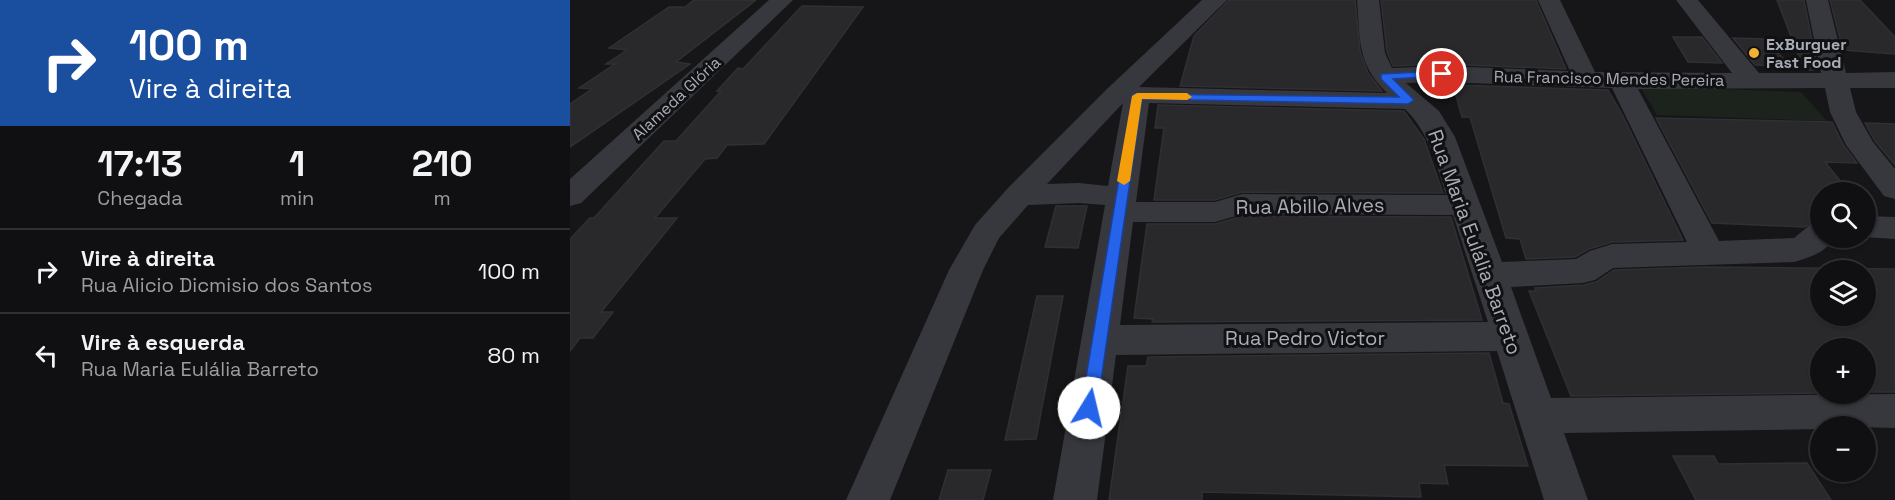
<!DOCTYPE html>
<html lang="pt">
<head>
<meta charset="utf-8">
<style>
  body { margin:0; font-family:"Space Grotesk",sans-serif; background:#19191b; color:#f1f3f6; height:100vh; display:flex; flex-direction:column; font-size:22px; white-space:nowrap }
  * { box-sizing:border-box; margin:0 }
  p { font-size:20px; color:#9c9d9f }
  .icon { flex:none; width:33px; height:33px; fill:none; stroke:currentColor; stroke-width:2; stroke-linecap:round; stroke-linejoin:round }
  .map { position:relative; flex:1; overflow:hidden }
  .drawer { display:flex; flex-direction:column; background:#101012; width:570px }
  .drawer>* { flex:none }
  .guide { background:#1a4fa0; color:#fff; overflow:hidden }
  .fabs { position:absolute; left:1240px; top:182px; display:grid; gap:12px }
  .fabs a { display:grid; place-items:center; width:66px; height:66px; border-radius:50%; background:#101012; box-shadow:0 2px 4px #0004,0 0 0 2px #303032; font-size:30px }
  .pin { position:absolute; display:grid; place-items:center; width:51px; height:51px; color:#fff; margin:-26px; border:3px solid #fff; border-radius:50%; box-shadow:0 2px 6px #0007 }
  .me { position:absolute; width:66px; margin:-33px; rotate:9deg; stroke-linejoin:round; filter:drop-shadow(0 0 4px #0008) }
  .turn { display:flex; align-items:center; gap:21px; height:126px; padding:0 30px; font-size:27px }
  .turn .icon { width:78px; height:78px; stroke-width:2.5 }
  .turn b { display:block; font-size:42px; line-height:51px }
  .eta { display:flex; justify-content:space-evenly; align-items:center; height:102px; text-align:center }
  .eta b { font-size:36px; font-weight:800; line-height:42px }
  ul { padding:0; list-style:none }
  li { display:flex; align-items:center; gap:18px; height:84px; padding:0 30px; border-top:2px solid #303032 }
  li div { flex:1 }
  li b { display:block; font-size:22px }
  li em { font-style:normal }
  main { display:flex; flex:1; min-height:0 }
  .map>svg:first-child { display:block }
  .green { fill:#1c231d }
  .building { fill:#29292c; stroke:#303034; stroke-width:1.5; fill-rule:evenodd }
  .lines { fill:none; stroke-linecap:round; stroke-linejoin:round }
  .minor { fill:#37383d; fill-rule:evenodd }
  .route { fill:#2563eb; stroke:#184099; stroke-width:1.5 }
  .slow { fill:#f59e0b }
  .poi-dot { fill:#f2b134; stroke:#111113; stroke-width:2 }
  .labels { text-anchor:middle; stroke-width:6; stroke-linejoin:round; paint-order:stroke }
  .far-poi-label { font-size:16px; font-weight:bold; fill:#a8adb8; stroke:#111113; text-anchor:start }
  .far-street-label { font-size:16px; fill:#a8adb8; stroke:#111113 }
  .street-label { font-size:20px; fill:#a8adb8; stroke:#111113 }
</style>
</head>
<body>
<main>
<section class="drawer">
<div class="guide">
<div class="turn"><svg class="icon" aria-label="right" viewBox="0 0 24 24"><path d="M7 20v-9h11M14 6l5 5-5 5"/></svg><div><b>100 m</b>Vire à direita</div></div>
</div>
<div class="eta">
<div><b>17:13</b><p>Chegada</p></div>
<div><b>1</b><p>min</p></div>
<div><b>210</b><p>m</p></div>
</div>
<ul>
<li><svg class="icon" aria-label="right" viewBox="0 0 24 24"><path d="M7 20v-9h11M14 6l5 5-5 5"/></svg><div><b>Vire à direita</b><p>Rua Alicio Dicmisio dos Santos</p></div><em>100 m</em></li>
<li><svg class="icon" aria-label="left" viewBox="0 0 24 24"><path d="M17 20v-9H6M10 6l-5 5 5 5"/></svg><div><b>Vire à esquerda</b><p>Rua Maria Eulália Barreto</p></div><em>80 m</em></li>
</ul>
</section>
<div class="map">
<svg width="1325" height="500" viewBox="0 0 1325 500">
  <rect width="100%" height="100%" fill="#161618"/>
  <polygon class="green" points="1070,86 1231,92 1257,121 1087,115"/>
  <g class="building">
    <polygon points="124,0 186,0 106,62 120,64 0,147 0,104 22,89 9,88 45,64 36,64 57,50 39,48 99,7 115,7"/>
    <polygon points="659,0 785,0 790,51 798,73 812,91 610,86 624,36"/>
    <polygon points="811,0 966,0 996,69 872,64 823,66 817,52"/>
    <polygon points="1207,0 1234,0 1248,70 1234,70"/>
    <polygon points="1260,0 1290,0 1325,37 1325,54 1273,50"/>
    <polygon points="232,6 293,7 194,144 157,145 147,158 135,159 85,218 107,218 31,312 43,312 23,338 10,338 0,351 0,239 20,218 24,218 94,141 106,141 151,91 147,91 168,68 173,69"/>
    <polygon points="1103,37 1132,37 1152,63 1118,62"/>
    <polygon points="1163,38 1194,39 1221,66 1185,65"/>
    <polygon points="883,85 1038,90 1053,116 1113,240 1042,242 1019,249 1005,257 956,259 950,239 936,238 900,117 892,117"/>
    <polygon points="588,105 834,111 854,139 873,193 672,192 645,200 584,200 594,128 585,128"/>
    <polygon points="1086,118 1262,122 1274,146 1287,163 1255,162 1279,192 1251,192 1251,220 1234,227 1142,223"/>
    <polygon points="1295,123 1325,124 1325,165 1305,141"/>
    <polygon points="486,206 517,206 508,248 475,247"/>
    <polygon points="673,216 881,217 912,320 582,322 583,319 564,318 577,224 645,224"/>
    <path d="M 1135,267 L 1325,269 L 1325,392 L 1296,392 L 1296,348 L 1251,348 L 1251,393 L 1001,396 L 959,291 L 966,291 L 965,288 L 1014,285 L 1026,282 L 1044,270 ZM 1251,270 L 1296,270 L 1296,315 L 1251,315 Z"/>
    <polygon points="467,296 493,296 466,439 435,440"/>
    <polygon points="919,353 933,403 939,404 958,466 874,465 878,484 849,483 851,497 632,492 632,500 539,500 558,366 576,366 578,357"/>
    <polygon points="1103,456 1144,456 1148,464 1237,463 1261,500 1126,500"/>
    <polygon points="378,470 421,470 413,500 369,500"/>
  </g>
  <g class="lines">
    <g class="minor">
      <polygon points="199,0 223,0 11,203 0,206 0,179"/>
      <path d="M 632,0 L 657,0 L 569,87 L 817,93 C 787,64 790,39 787,0 L 809,0 L 815,53 L 822,68 L 872,66 L 1000,71 L 968,0 L 990,0 L 1025,72 L 1162,73 L 1106,0 L 1128,0 L 1189,73 L 1251,73 L 1236,0 L 1258,0 L 1276,73 L 1325,72 L 1325,88 L 1280,88 L 1286,112 L 1303,142 L 1325,169 L 1325,199 L 1314,196 L 1276,145 L 1260,112 L 1255,88 L 1068,89 L 1149,241 L 1224,238 L 1240,225 L 1251,222 L 1251,237 L 1265,237 C 1255,253 1241,257 1224,262 L 1043,268 L 1025,280 L 1013,283 L 941,287 L 981,398 L 1325,394 L 1325,428 L 1251,426 L 1251,429 L 994,433 L 1018,500 L 974,500 L 927,351 L 546,355 L 527,500 L 483,500 L 535,205 L 509,203 L 458,205 L 429,238 L 413,270 L 320,500 L 276,500 L 379,270 L 405,225 L 438,188 L 538,88 ZM 872,82 L 1042,88 L 1117,242 L 1042,244 L 1020,251 L 1006,259 L 932,262 L 885,137 L 869,111 L 836,83 ZM 553,103 L 538,186 L 509,183 L 477,184 ZM 579,103 L 835,109 C 859,132 866,163 876,195 L 672,194 L 645,202 L 566,202 ZM 673,214 L 883,215 L 918,322 L 550,325 L 563,222 L 645,222 Z"/>
      <polygon points="1296,216 1325,217 1325,239 1293,237 1296,237"/>
    </g>
  </g>
  <polygon class="route" points="872,71 877,74 875,76 823,79 844,100 838,104 572,99 527,408 525,414 519,416 513,414 511,408 563,94 829,97 811,79 811,74"/>
  <polygon class="slow" points="567,93 617,93 622,97 617,100 572,99 560,181 554,185 547,181 562,96"/>
  <circle class="poi-dot" cx="1184" cy="53" r="6"/>
  <g class="labels">
    <g class="far-poi-label">
      <text x="1196" y="50">ExBurguer<tspan x="1196" dy="18">Fast Food</tspan></text>
    </g>
    <g class="far-street-label">
      <text transform="translate(1039 78) rotate(1)" y="6">Rua Francisco Mendes Pereira</text>
      <text transform="translate(106 98) rotate(-43)" y="6">Alameda Glória</text>
    </g>
    <g class="street-label">
      <text transform="translate(740 206) rotate(-1)" y="7">Rua Abillo Alves</text>
      <text transform="translate(905 242) rotate(70)" y="7">Rua Maria Eulália Barreto</text>
      <text x="735" y="345">Rua Pedro Victor</text>
    </g>
  </g>
</svg>
<div class="fabs">
<a><svg class="icon" aria-label="search" viewBox="0 0 24 24"><circle cx="10" cy="10" r="6"/><path d="M15 15l6 6"/></svg></a>
<a><svg class="icon" aria-label="layers" viewBox="0 0 24 24"><path d="M12 4l9 5-9 5-9-5zM3 14l9 5 9-5"/></svg></a>
<a>+</a>
<a>−</a>
</div>
<div class="pin" style="left:872px;top:74px;background:#d93025"><svg class="icon" aria-label="arrive" viewBox="0 0 24 24"><path d="M6 21V4h12l-3 4 3 4H6"/></svg></div>
<svg class="me" style="left:519px;top:408px" viewBox="-20 -20 40 40"><circle r="19" fill="#fff"/><path d="M0-13L10 11 0 6-10 11z" fill="#2563eb"/></svg>
</div>
</main>
</body>
</html>
